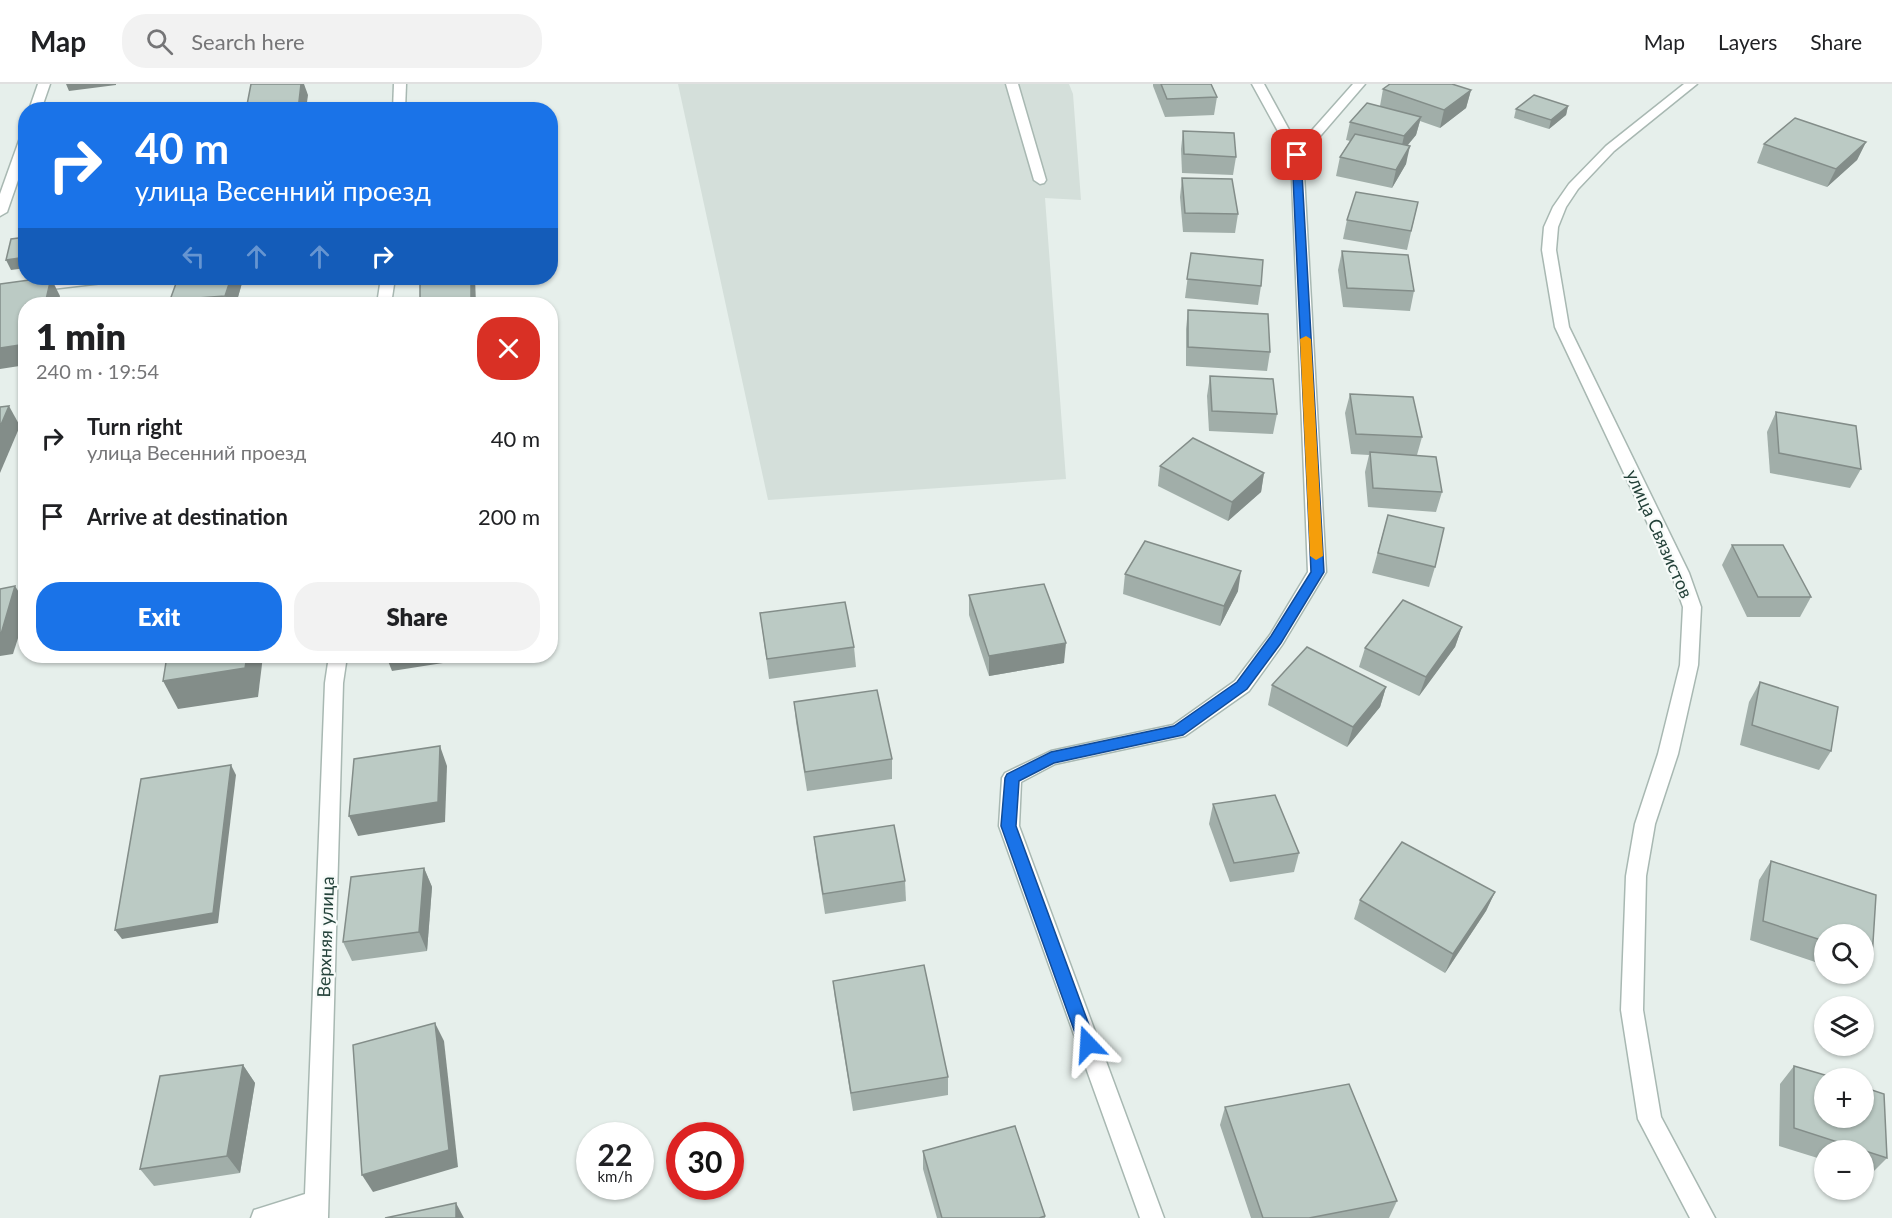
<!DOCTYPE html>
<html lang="en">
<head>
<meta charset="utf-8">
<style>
  body { margin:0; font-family:Lato,sans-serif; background:#f2f2f2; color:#202124; height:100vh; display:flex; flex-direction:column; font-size:22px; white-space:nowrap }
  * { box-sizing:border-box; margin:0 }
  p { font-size:20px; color:#757577 }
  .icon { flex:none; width:33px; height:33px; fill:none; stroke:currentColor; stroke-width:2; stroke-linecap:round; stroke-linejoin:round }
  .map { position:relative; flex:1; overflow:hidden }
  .panel { position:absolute; left:18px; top:213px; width:540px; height:366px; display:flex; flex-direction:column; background:#fff; border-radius:24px; box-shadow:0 2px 4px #0004 }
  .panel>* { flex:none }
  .banner { position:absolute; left:18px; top:18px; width:540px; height:183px; border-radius:24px; box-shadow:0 2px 4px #0004; background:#1a73e8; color:#fff; overflow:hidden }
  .controls { position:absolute; left:1814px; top:840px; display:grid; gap:12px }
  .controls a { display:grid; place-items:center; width:60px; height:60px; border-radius:50%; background:#fff; box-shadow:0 2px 4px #0004; font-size:30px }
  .speed { position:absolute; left:576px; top:1038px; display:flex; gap:12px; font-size:30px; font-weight:700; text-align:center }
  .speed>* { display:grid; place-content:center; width:78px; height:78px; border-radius:50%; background:#fff; box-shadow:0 2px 4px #0004; line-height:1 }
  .speed small { font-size:15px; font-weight:400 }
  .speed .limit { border:9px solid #d22; background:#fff; color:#111 }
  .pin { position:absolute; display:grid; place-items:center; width:51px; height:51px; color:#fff; margin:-26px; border-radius:12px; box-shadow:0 3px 9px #0006 }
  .me { position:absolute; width:66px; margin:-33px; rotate:340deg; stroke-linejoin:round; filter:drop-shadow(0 0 4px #0008) }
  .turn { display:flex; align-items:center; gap:21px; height:126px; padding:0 18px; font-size:27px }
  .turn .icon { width:78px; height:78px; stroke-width:2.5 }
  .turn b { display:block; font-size:42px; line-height:51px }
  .lanes { display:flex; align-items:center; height:57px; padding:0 18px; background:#0003; justify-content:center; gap:30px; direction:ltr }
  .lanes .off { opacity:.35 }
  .round { display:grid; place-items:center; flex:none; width:63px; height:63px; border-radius:24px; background:#f2f2f2 }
  .headline { display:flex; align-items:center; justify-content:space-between; height:102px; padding:0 18px }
  h1 { font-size:36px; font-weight:800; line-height:45px }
  .action { display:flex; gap:12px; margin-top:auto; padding:12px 18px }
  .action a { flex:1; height:69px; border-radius:24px; background:#1a73e8; color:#fff; font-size:24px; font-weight:800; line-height:69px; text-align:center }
  .action a+a { background:#f2f2f2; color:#202124 }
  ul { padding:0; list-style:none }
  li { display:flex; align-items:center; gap:18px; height:78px; padding:0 18px }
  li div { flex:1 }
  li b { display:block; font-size:22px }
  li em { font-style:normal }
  header { display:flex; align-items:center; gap:36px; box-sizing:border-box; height:84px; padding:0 30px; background:#fff; border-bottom:2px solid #e0e0e0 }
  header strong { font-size:28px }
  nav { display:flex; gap:33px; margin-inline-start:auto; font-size:21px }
  .search { width:420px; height:54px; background:#f2f2f2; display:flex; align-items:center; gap:15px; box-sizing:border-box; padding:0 21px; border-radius:24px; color:#757577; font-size:22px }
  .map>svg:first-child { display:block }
  .built { fill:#d4dfda }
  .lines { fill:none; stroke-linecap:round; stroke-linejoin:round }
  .service-casing { stroke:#a8b8b2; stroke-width:3 }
  .minor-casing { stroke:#a8b8b2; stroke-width:3 }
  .service { fill:#fff; fill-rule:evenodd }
  .minor { fill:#fff; fill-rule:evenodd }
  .wall { fill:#a1aea9 }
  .shaded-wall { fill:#838d89 }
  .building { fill:#bbcac4; stroke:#838d89; stroke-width:1.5 }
  .route { fill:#1a73e8; stroke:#114b97; stroke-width:1.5 }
  .slow { fill:#f59e0b }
  .labels { text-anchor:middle; stroke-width:4.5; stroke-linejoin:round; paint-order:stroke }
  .street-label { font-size:18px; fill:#24423a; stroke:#f7fbf9 }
</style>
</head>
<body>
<header>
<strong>Map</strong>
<div class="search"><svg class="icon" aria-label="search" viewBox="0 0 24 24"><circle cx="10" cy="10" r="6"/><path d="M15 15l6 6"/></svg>Search here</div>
<nav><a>Map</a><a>Layers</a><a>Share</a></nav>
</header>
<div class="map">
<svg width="1892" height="1134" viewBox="0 0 1892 1134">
  <rect width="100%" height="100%" fill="#e6efeb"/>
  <polygon class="built" points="678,0 1069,0 1073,10 1081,116 1045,114 1066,395 768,416"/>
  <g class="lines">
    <defs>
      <polygon id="service" points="1006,0 1018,0 1046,96 1044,99 1040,100 1034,96"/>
      <g id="minor">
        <polygon points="38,0 50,0 41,26 29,26"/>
        <polygon points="394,0 406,0 405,26 393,26"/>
        <polygon points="1252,0 1264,0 1298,62 1353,0 1365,0 1303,72 1326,488 1282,561 1249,607 1185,652 1055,680 1021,698 1019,742 1164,1134 1140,1134 999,742 1002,694 1005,689 1051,667 1173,641 1235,597 1270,551 1308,488 1291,71"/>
        <polygon points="1684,0 1697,0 1614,67 1578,105 1566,123 1558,143 1556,166 1569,243 1689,489 1701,523 1698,581 1678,670 1655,740 1646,792 1643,926 1661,1033 1715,1134 1690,1134 1638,1035 1621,926 1626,792 1635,740 1658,670 1680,581 1683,523 1671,489 1555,243 1542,166 1544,143 1553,123 1569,100 1606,62"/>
        <polygon points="26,50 26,73 7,128 0,132 0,110 20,54"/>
        <polygon points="80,194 118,194 111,198 0,211 0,203"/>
        <polygon points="381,194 395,194 391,220 377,220"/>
        <polygon points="329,572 347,572 343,599 328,1134 251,1134 254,1126 305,1110 325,599"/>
      </g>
    </defs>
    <use href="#service" class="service-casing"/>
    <use href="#minor" class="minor-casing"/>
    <use href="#service" class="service"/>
    <use href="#minor" class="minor"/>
  </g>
  <g class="wall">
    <polygon points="1153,0 1211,0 1217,13 1214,31 1165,33 1153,2"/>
    <polygon points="1383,5 1471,6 1466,24 1440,44 1420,37 1416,51 1408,61 1406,80 1392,104 1336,92 1340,73 1350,57 1346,56 1350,38 1380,22"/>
    <polygon points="1568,22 1566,31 1549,45 1514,34 1516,25"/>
    <polygon points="1183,47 1236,73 1233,91 1182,89 1181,65"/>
    <polygon points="1866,58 1857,76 1827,103 1757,79 1764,60"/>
    <polygon points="1182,94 1238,130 1235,149 1183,148 1180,113"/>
    <polygon points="1418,118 1407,166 1343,155 1347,136"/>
    <polygon points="1342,167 1414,207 1410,227 1343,223 1338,186"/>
    <polygon points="1191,169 1261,202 1258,221 1185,214"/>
    <polygon points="242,199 236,220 172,220 170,216"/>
    <polygon points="1188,226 1270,268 1267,287 1186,282 1186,245"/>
    <polygon points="1210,292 1277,330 1273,350 1209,347 1207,312"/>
    <polygon points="1350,310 1422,353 1417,371 1442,408 1436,428 1368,423 1365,388 1369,371 1351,370 1345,329"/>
    <polygon points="1776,328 1861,385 1850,404 1770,389 1767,348"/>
    <polygon points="1160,382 1264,389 1261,408 1228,437 1158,402"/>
    <polygon points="1388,431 1435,483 1429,503 1372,489"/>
    <polygon points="1732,461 1811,513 1800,533 1747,533 1722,481"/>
    <polygon points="1125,490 1238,507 1220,542 1123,510"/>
    <polygon points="969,511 1064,579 989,592 969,531"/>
    <polygon points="760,529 854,563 856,583 769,595"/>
    <polygon points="1462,543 1455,563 1419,612 1359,583 1365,564"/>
    <polygon points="1760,598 1831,667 1819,686 1740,661 1749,618"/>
    <polygon points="1272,601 1386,603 1380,623 1347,663 1268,621"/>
    <polygon points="794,618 892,675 892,695 807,707 796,638"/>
    <polygon points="1213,720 1299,769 1294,788 1230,798 1209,740"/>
    <polygon points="814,753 905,797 906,817 825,830 816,772"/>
    <polygon points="1771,777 1876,811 1872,874 1863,886 1863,850 1824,850 1824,881 1750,856 1759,796"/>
    <polygon points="424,784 432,803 427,867 352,877 343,858"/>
    <polygon points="1495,808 1486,827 1445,889 1354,835 1360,816"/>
    <polygon points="1849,890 1860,890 1857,893"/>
    <polygon points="833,897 948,993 948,1011 853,1027 835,915"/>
    <polygon points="243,981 255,999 240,1089 154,1102 140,1085"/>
    <polygon points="1794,982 1887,1074 1870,1091 1863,1089 1863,1066 1824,1066 1824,1076 1779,1062 1780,1000"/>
    <polygon points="1225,1023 1397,1117 1389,1134 1251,1134 1220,1041"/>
    <polygon points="923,1067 1045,1132 1045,1134 937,1134 923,1085"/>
  </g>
  <g class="shaded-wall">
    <polygon points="66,0 116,0 116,1 69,7"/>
    <polygon points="301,0 304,0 308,11 306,26 298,26"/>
    <polygon points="1471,6 1466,24 1440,44 1444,26"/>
    <polygon points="1568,22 1566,31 1549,45 1551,36"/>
    <polygon points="1421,33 1416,51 1400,70 1404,52"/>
    <polygon points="1866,58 1857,76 1827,103 1836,85"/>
    <polygon points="1410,62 1406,80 1392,104 1396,86"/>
    <polygon points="26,100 26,114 19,101"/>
    <polygon points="26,173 26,184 11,186 6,176"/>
    <polygon points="51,194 60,212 58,220 45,220"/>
    <polygon points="231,194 240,194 242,199 236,220 229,220 225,212"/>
    <polygon points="471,194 475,194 476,220 471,220"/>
    <polygon points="26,260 26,281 0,285 0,264"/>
    <polygon points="9,322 20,342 0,389 0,343"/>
    <polygon points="1264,389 1261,408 1228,437 1232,418"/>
    <polygon points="1241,487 1238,507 1220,542 1224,522"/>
    <polygon points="15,502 26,519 26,529 13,570 0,572 0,550"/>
    <polygon points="1462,543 1455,563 1419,612 1426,593"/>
    <polygon points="1066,559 1064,579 989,592 989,572"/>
    <polygon points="247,572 263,572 258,613 178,625 163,597"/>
    <polygon points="386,572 462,572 462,576 392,587"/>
    <polygon points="1386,603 1380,623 1347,663 1353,643"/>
    <polygon points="440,662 447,682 445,738 358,752 349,732"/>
    <polygon points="231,681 236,691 218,839 122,855 115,846"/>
    <polygon points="424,784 432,803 427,867 419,848"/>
    <polygon points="1495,808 1486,827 1445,889 1453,870"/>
    <polygon points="435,939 444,957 458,1083 373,1108 362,1091"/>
    <polygon points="243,981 255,999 240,1089 227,1072"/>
    <polygon points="456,1119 464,1134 456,1134"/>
  </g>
  <g class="building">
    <polygon points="251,0 301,0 298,26 246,26"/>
    <polygon points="1161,0 1211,0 1217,13 1167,15"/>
    <polygon points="1390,0 1452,0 1471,6 1444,26 1383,5"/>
    <polygon points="1534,11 1568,22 1551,36 1516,25"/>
    <polygon points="1367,19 1421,33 1404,52 1350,38"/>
    <polygon points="502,22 502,26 468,26"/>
    <polygon points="1795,34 1866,58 1836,85 1764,60"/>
    <polygon points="1183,47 1234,49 1236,73 1184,70"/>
    <polygon points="1355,50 1410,62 1396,86 1340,73"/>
    <polygon points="26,81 26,100 19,101"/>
    <polygon points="1182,94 1232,95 1238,130 1185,129"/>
    <polygon points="1356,108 1418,118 1411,147 1347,136"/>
    <polygon points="26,153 26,173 6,176 11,155"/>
    <polygon points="1342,167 1408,171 1414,207 1347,204"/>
    <polygon points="1191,169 1263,176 1261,202 1187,195"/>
    <polygon points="44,194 51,194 45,220 26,220 26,260 0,264 0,200"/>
    <polygon points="178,194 231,194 225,212 170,216"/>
    <rect x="420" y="194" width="51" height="26"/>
    <polygon points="1188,226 1268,230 1270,268 1188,263"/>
    <polygon points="1210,292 1273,295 1277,330 1212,327"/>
    <polygon points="1350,310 1413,313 1422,353 1356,350"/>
    <polygon points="9,322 0,343 0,323"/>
    <polygon points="1776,328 1856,342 1861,385 1779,369"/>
    <polygon points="1193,354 1264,389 1232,418 1160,382"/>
    <polygon points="1370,368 1436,373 1442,408 1373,404"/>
    <polygon points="1388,431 1444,444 1435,483 1378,469"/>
    <polygon points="1145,457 1241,487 1224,522 1125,490"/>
    <polygon points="1732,461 1783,461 1811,513 1758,513"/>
    <polygon points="1044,500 1066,559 989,572 969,511"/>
    <polygon points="15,502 1,550 0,550 0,505"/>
    <polygon points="1403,516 1462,543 1426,593 1365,564"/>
    <polygon points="845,518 854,563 767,575 760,529"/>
    <polygon points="1307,563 1386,603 1353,643 1272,601"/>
    <polygon points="167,572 247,572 245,584 163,597"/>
    <polygon points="1760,598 1838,623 1831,667 1752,641"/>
    <polygon points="877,606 892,675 805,688 794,618"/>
    <polygon points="440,662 438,718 349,732 354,675"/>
    <polygon points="231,681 213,829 115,846 141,695"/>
    <polygon points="1275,711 1299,769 1234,779 1213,720"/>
    <polygon points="894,741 905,797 823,810 814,753"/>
    <polygon points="1402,758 1495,808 1453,870 1360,816"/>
    <polygon points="1771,777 1876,811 1872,874 1863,871 1863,850 1824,850 1824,857 1763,837"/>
    <polygon points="424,784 419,848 343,858 351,793"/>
    <polygon points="924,881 948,993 851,1009 833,897"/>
    <polygon points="435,939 449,1066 362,1091 353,961"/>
    <polygon points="243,981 227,1072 140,1085 160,992"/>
    <polygon points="1794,982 1835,994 1824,994 1824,1034 1863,1034 1863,1003 1884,1010 1887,1074 1794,1044"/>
    <polygon points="1349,1000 1397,1117 1309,1134 1263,1134 1225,1023"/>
    <polygon points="1015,1042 1045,1132 1039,1134 942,1134 923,1067"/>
    <polygon points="456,1119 456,1134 385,1134"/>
  </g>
  <polygon class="route" points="1297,68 1301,71 1324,488 1281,559 1247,605 1183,651 1054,679 1019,697 1016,742 1096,960 1094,965 1088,967 1082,965 1079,960 1001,742 1005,694 1007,690 1051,668 1174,642 1237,598 1271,552 1311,488 1292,71"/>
  <polygon class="slow" points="1306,252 1311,255 1323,472 1316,476 1310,472 1300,255"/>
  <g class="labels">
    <g class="street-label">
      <text transform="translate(1659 450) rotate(66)" y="6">улица Связистов</text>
      <text transform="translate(326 853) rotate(-88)" y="6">Верхняя улица</text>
    </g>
  </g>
</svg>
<div class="controls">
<a><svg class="icon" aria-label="search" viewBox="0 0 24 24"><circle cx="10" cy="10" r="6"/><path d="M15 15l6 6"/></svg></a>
<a><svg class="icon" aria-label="layers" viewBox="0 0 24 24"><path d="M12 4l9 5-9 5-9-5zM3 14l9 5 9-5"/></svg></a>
<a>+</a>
<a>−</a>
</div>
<div class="speed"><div>22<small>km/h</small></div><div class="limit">30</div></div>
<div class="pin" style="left:1297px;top:71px;background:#d93025"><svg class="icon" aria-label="arrive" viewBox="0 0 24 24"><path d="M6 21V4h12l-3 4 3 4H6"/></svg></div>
<svg class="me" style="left:1088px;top:960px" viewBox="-20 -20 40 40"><path d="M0-17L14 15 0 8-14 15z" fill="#1a73e8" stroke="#fff" stroke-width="4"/></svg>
<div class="banner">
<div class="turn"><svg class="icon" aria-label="right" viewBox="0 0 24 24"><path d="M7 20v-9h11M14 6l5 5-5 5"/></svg><div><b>40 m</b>улица Весенний проезд</div></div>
<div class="lanes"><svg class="icon off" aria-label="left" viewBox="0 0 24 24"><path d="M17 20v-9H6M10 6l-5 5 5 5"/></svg><svg class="icon off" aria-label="ahead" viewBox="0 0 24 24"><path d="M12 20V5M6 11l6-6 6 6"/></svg><svg class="icon off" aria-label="ahead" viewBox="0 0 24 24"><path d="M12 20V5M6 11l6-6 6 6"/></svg><svg class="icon" aria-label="right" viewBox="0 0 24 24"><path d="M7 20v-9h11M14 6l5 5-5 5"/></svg></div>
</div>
<section class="panel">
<div class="headline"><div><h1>1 min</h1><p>240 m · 19:54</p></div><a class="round" style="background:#d93025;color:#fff"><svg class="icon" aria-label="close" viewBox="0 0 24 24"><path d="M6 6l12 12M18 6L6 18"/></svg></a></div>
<ul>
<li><svg class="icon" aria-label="right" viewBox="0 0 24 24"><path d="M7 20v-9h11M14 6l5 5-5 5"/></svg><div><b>Turn right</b><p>улица Весенний проезд</p></div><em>40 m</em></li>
<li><svg class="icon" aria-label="arrive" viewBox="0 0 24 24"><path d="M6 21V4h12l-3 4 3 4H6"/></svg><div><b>Arrive at destination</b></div><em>200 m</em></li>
</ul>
<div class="action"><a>Exit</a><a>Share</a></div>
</section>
</div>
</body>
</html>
